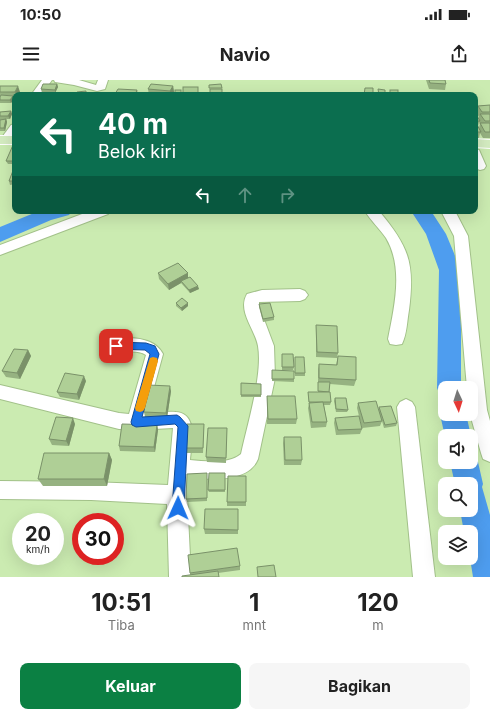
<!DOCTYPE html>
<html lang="id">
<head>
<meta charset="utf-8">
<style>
  body { margin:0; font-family:Inter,sans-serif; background:#f6f6f6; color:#222; height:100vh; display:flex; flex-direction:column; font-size:15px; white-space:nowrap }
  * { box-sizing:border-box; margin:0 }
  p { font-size:13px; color:#767676 }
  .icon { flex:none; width:22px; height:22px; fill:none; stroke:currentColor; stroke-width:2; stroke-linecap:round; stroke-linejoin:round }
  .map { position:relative; height:497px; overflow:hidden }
  .panel { display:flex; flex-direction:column; background:#fff; flex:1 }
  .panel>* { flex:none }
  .hud { position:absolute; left:12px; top:12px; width:466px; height:122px; border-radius:8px; box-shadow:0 4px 16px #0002; background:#0b6e4f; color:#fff; overflow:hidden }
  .needle { width:26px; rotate:176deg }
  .controls { position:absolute; left:438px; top:301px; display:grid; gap:8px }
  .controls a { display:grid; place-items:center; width:40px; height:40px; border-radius:8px; background:#fff; box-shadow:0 4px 16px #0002; font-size:20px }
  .speed { position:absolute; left:12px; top:433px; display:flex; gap:8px; font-size:20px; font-weight:700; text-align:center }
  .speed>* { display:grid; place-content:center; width:52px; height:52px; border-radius:50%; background:#fff; box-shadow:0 4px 16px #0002; line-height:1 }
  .speed small { font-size:10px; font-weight:400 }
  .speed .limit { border:6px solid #d22; background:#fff; color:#111 }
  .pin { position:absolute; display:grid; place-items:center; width:34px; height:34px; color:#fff; margin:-17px; border-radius:8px; box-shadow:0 2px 6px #0006 }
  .me { position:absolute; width:44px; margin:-22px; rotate:1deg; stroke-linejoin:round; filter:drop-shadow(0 0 3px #0008) }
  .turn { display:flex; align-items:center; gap:14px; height:84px; padding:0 20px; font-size:18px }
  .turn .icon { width:52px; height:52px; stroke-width:2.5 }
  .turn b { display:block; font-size:28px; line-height:34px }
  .lanes { display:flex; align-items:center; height:38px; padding:0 20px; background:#0003; justify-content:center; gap:20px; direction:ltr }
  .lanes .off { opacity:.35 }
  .eta { display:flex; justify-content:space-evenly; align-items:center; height:68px; text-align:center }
  .eta b { font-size:24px; font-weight:700; line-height:28px }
  .primary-button { display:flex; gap:8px; margin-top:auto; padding:8px 20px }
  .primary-button a { flex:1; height:46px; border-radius:8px; background:#0b8043; color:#fff; font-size:16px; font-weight:700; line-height:46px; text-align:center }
  .primary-button a+a { background:#f6f6f6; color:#222 }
  .status { display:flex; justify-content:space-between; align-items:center; height:28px; padding:0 20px; background:#fff; direction:ltr }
  .status svg { height:11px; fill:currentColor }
  header { display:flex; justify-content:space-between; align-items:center; height:52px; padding:0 20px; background:#fff; font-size:18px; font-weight:700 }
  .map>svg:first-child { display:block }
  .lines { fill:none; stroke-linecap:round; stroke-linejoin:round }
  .river { fill:#4e9def; fill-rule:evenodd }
  .minor-casing { stroke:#a2c189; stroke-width:2 }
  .major-casing { stroke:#fff; stroke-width:2 }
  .minor { fill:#fff; fill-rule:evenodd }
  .major { fill:#d4ecc1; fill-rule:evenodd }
  .wall { fill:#96b281; fill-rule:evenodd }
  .shaded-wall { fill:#7a9169 }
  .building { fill:#afcf96; stroke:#7a9169 }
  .route { fill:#1a73e8; stroke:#114b97 }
  .slow { fill:#f59e0b }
</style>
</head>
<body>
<div class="status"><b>10:50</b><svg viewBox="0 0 49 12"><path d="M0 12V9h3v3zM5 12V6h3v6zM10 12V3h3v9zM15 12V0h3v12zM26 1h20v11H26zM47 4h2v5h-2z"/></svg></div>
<header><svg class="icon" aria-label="menu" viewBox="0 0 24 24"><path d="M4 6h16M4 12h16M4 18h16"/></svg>Navio<svg class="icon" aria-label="share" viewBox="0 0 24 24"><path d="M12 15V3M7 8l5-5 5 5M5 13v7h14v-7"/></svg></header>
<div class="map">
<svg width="490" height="497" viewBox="0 0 490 497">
  <rect width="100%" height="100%" fill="#cbebb1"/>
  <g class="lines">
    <g class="river">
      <polygon points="39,131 72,131 69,135 51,140 0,162 0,147"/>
      <polygon points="411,131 431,131 446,154 461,190 461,308 445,308 445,317 440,315 437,308 439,190 426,154"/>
      <polygon points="444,326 445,334 466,334 471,356 471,357 445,357 440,334"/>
      <polygon points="471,372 474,373 478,382 483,404 482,407 490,435 490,497 473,497 470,478 471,478 471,452 464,452 460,430 471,430 471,404 455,404 450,382 471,382"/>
    </g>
    <defs>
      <g id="minor">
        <polygon points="42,0 52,0 41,15 31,15"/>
        <polygon points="54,0 79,0 96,5 98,0 108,0 105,9 97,11 74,5 55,2"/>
        <polygon points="15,44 15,55 10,62 2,62 0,60 11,45"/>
        <polygon points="475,69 479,70 486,86 484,89 480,90 475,88"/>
        <polygon points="90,131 110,131 108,134 0,175 0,165"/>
        <path d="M 365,131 L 379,131 C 409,167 415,183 409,230 C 407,241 407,254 402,264 L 396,265 L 390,264 L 388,259 C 394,228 404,188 386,158 C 380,149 371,141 365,131 Z"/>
        <polygon points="441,131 455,131 468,156 487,330 490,341 490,382 483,379 481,373 470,334 471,308 467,308 454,156"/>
        <path d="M 300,209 L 305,211 L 308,215 L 305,219 L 300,221 L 259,222 L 259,226 L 274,266 L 275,298 L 258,379 C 248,403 210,399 188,398 L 187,415 L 191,497 L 169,497 L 167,424 L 91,420 L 0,419 L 0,401 L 91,402 L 168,405 L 173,348 L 136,350 L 119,349 L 0,319 L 0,305 L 119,333 L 129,334 L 146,275 C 136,268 122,274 110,271 L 108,266 L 110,261 C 127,256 154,256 163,274 L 147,333 C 157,333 167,331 176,332 C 199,334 191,365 190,380 C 204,381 228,385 241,374 C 247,345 263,295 258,266 C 255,249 237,231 247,214 L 262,210 Z"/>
        <polygon points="406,319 412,322 415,327 435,497 413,497 397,327 400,322"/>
      </g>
      <g id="major">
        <rect x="0" y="56" width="15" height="8"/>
        <polygon points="475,59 490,60 490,68 475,67"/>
      </g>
    </defs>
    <use href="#minor" class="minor-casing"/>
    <use href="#major" class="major-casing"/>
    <use href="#minor" class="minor"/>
    <use href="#major" class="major"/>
  </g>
  <g class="wall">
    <polygon points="426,0 445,0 446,4 445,10 429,9"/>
    <polygon points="57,4 58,7 55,13 42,13 41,9"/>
    <polygon points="0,6 20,12 18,15 15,15 15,25 13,25 12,22 11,23 0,23"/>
    <polygon points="173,6 174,12 172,15 149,15 148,9"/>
    <path d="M 490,25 L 490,58 L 483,58 L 480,53 L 479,58 L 475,58 L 475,34 L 479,39 L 479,37 L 476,32 L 478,26 ZM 479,42 L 480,44 L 479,48 L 478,46 Z"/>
    <polygon points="11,31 12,34 10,39 6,39 7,42 5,51 0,51 0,32"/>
    <polygon points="15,65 15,84 8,84 6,81"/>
    <polygon points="15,88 15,104 10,105 9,101"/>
    <polygon points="158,193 188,193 188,198 199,209 190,213 182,204 181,203 169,210 159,199"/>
    <polygon points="176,223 188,223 188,226 182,231 176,226"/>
    <polygon points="259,224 274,237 274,240 263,242 259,227"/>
    <polygon points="316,245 338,273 337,278 316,277"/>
    <polygon points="28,270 31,276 20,299 6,297 2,291"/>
    <polygon points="282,274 294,287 293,290 282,290"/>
    <polygon points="338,276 356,300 354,306 330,304 329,312 331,322 330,325 324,325 327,342 326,347 311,348 308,328 309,324 308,315 308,312 318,312 318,289 319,284 336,285"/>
    <polygon points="295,277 305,293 305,296 295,296"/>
    <polygon points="272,293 294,299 294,302 272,301"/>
    <polygon points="86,301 79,320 60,317 57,312"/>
    <polygon points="241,303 261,304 261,317 241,317"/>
    <polygon points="171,311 167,338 145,337 144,332"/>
    <polygon points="267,316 297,339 296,344 267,344"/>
    <polygon points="335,318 348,330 347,332 336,332 334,321"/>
    <polygon points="358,323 379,329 379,327 397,343 396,346 384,348 382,341 380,346 362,348 357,328"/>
    <polygon points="335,338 362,349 360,354 336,355 334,343"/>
    <polygon points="75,344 69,366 52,365 49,359"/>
    <polygon points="204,344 204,349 203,373 186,373 185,368"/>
    <polygon points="157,345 158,350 155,372 120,371 119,366"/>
    <polygon points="227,348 226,383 207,382 206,377"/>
    <polygon points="284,357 302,380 301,385 284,385 283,363"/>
    <polygon points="109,373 112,380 107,406 43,406 38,399"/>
    <polygon points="225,393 225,412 209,412 208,410"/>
    <polygon points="207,396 207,421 187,422 186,419"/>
    <polygon points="246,396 246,426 227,426 227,422"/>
    <polygon points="238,429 238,454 205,454 204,449"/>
    <polygon points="240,486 240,490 218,493 190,495 190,493"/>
  </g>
  <g class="shaded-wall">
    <polygon points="57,4 58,7 55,13 55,10"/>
    <polygon points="18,6 20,12 18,15 16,15 15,12"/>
    <polygon points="173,6 174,12 172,15 170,15 170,11"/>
    <polygon points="137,10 138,15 135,15"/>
    <polygon points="13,16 14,19 11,23 10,20"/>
    <polygon points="11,31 12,34 10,39 8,36"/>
    <polygon points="6,39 7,42 5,51 4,48"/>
    <polygon points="188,193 188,199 181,201 181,203 169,210 168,204"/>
    <polygon points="198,206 199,209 190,213 189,210"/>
    <polygon points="188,223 188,226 182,231 181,228"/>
    <polygon points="28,270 31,276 20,299 17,293"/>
    <polygon points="84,296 86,301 79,320 77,314"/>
    <polygon points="170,306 171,311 167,338 166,333"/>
    <polygon points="73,338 75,344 69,366 66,361"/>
    <polygon points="157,345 158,350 155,372 154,367"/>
    <polygon points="109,373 112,380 107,406 104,399"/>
  </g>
  <g class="building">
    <polygon points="429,0 445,0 446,4 430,3"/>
    <polygon points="43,4 57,4 55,10 41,9"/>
    <polygon points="151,4 173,6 170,11 148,9"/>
    <polygon points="221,4 222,8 209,8 209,5"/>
    <polygon points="0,6 18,6 15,12 0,12"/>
    <rect x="183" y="7" width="15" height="8"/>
    <polygon points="365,8 373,8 373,15 364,15"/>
    <polygon points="118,9 137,10 135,15 115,14"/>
    <rect x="210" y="9" width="12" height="6"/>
    <polygon points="378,9 385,10 385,15 379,15"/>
    <rect x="175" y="10" width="6" height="5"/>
    <rect x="390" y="10" width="8" height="5"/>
    <polygon points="86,11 86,15 76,15 77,12"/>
    <polygon points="1,15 13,16 10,20 0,20 0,17"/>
    <polygon points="15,16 15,22 12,22"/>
    <polygon points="490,25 490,32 482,32 478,26"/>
    <polygon points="11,31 8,36 0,36 0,32"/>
    <polygon points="475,34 476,34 480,41 475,41"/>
    <polygon points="480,34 490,34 490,41 485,41"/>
    <polygon points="6,39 4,48 0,48 0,40"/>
    <polygon points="475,43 476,43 481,52 475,52"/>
    <polygon points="480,43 490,43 490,52 485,52"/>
    <polygon points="13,65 15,65 15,70 14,72 15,72 15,81 6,81"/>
    <polygon points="14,88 15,88 15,101 9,101"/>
    <polygon points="178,183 188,193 168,204 158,193"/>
    <polygon points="190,197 198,206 189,210 181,201"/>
    <polygon points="182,218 188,223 181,228 176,223"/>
    <polygon points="270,223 274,237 263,239 259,224"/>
    <polygon points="316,245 337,246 338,273 317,272"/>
    <polygon points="14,269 28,270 17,293 2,291"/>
    <polygon points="282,274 293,274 294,287 282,287"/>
    <polygon points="338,276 356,277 356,300 319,298 319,284 337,285"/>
    <polygon points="295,277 304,277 305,293 295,293"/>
    <polygon points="272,290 294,291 294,299 272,299"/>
    <polygon points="65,293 84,296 77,314 57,312"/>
    <polygon points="318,302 330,302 329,312 318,311"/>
    <polygon points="241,303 261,304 261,315 241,315"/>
    <polygon points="148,305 170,306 166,333 144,332"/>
    <polygon points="308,312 330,312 331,322 309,322"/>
    <polygon points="267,316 295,316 297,339 268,339"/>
    <polygon points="335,318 346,318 348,330 336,329"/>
    <polygon points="376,321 382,341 364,343 358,323"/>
    <polygon points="323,322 327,342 312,342 309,323"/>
    <polygon points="391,326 397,343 385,345 379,327"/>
    <polygon points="359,336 362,349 338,350 335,338"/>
    <polygon points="56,337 73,338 66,361 49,359"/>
    <polygon points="122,344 157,345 154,367 119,366"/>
    <polygon points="187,344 204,344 203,368 185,368"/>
    <polygon points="208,348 227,348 226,378 206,377"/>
    <polygon points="284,357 301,357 302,380 285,380"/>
    <polygon points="44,373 109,373 104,399 38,399"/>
    <polygon points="207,393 207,418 186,419 187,394"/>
    <polygon points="209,393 225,393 225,410 208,410"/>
    <polygon points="228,396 246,396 246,422 227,422"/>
    <polygon points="205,429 238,429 238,450 204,449"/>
    <polygon points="237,468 240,486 190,493 188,475"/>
    <polygon points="274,485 276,497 258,497 257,487"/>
    <polygon points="218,491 219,497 182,497 182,496"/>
  </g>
  <polygon class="route" points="116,262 146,263 155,266 159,274 142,337 177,335 180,337 188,346 184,428 182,432 178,433 174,432 172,428 178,347 175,344 136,347 132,345 131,342 150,274 145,270 113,269 111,266 113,263"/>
  <polygon class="slow" points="153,277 157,278 158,281 145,328 143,331 140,332 136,331 135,328 149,281 150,278"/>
</svg>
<div class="controls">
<a><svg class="needle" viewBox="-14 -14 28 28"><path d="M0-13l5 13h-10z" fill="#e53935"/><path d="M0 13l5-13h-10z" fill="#767676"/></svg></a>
<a><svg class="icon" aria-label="sound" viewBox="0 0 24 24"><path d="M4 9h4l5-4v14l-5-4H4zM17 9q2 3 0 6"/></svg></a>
<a><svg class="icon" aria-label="search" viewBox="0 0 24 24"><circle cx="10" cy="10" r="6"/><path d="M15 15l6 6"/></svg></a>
<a><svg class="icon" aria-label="layers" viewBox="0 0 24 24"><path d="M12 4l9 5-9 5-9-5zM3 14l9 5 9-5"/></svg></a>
</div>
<div class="speed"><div>20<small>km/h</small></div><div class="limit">30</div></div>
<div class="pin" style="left:116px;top:266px;background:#d93025"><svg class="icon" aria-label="arrive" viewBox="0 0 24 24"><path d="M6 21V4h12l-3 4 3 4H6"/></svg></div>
<svg class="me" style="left:178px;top:428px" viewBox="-20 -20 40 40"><path d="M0-17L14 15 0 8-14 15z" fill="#1a73e8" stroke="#fff" stroke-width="4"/></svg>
<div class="hud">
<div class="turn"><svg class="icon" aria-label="left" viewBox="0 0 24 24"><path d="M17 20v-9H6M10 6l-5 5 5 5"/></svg><div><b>40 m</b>Belok kiri</div></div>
<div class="lanes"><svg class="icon" aria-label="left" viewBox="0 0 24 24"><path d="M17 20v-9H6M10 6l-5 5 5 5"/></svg><svg class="icon off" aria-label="ahead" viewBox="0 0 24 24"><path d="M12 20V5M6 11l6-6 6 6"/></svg><svg class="icon off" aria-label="right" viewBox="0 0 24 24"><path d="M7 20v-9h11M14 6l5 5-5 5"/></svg></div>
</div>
</div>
<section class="panel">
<div class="eta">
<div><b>10:51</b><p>Tiba</p></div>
<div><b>1</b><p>mnt</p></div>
<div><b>120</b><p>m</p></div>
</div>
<div class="primary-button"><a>Keluar</a><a>Bagikan</a></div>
</section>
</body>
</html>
